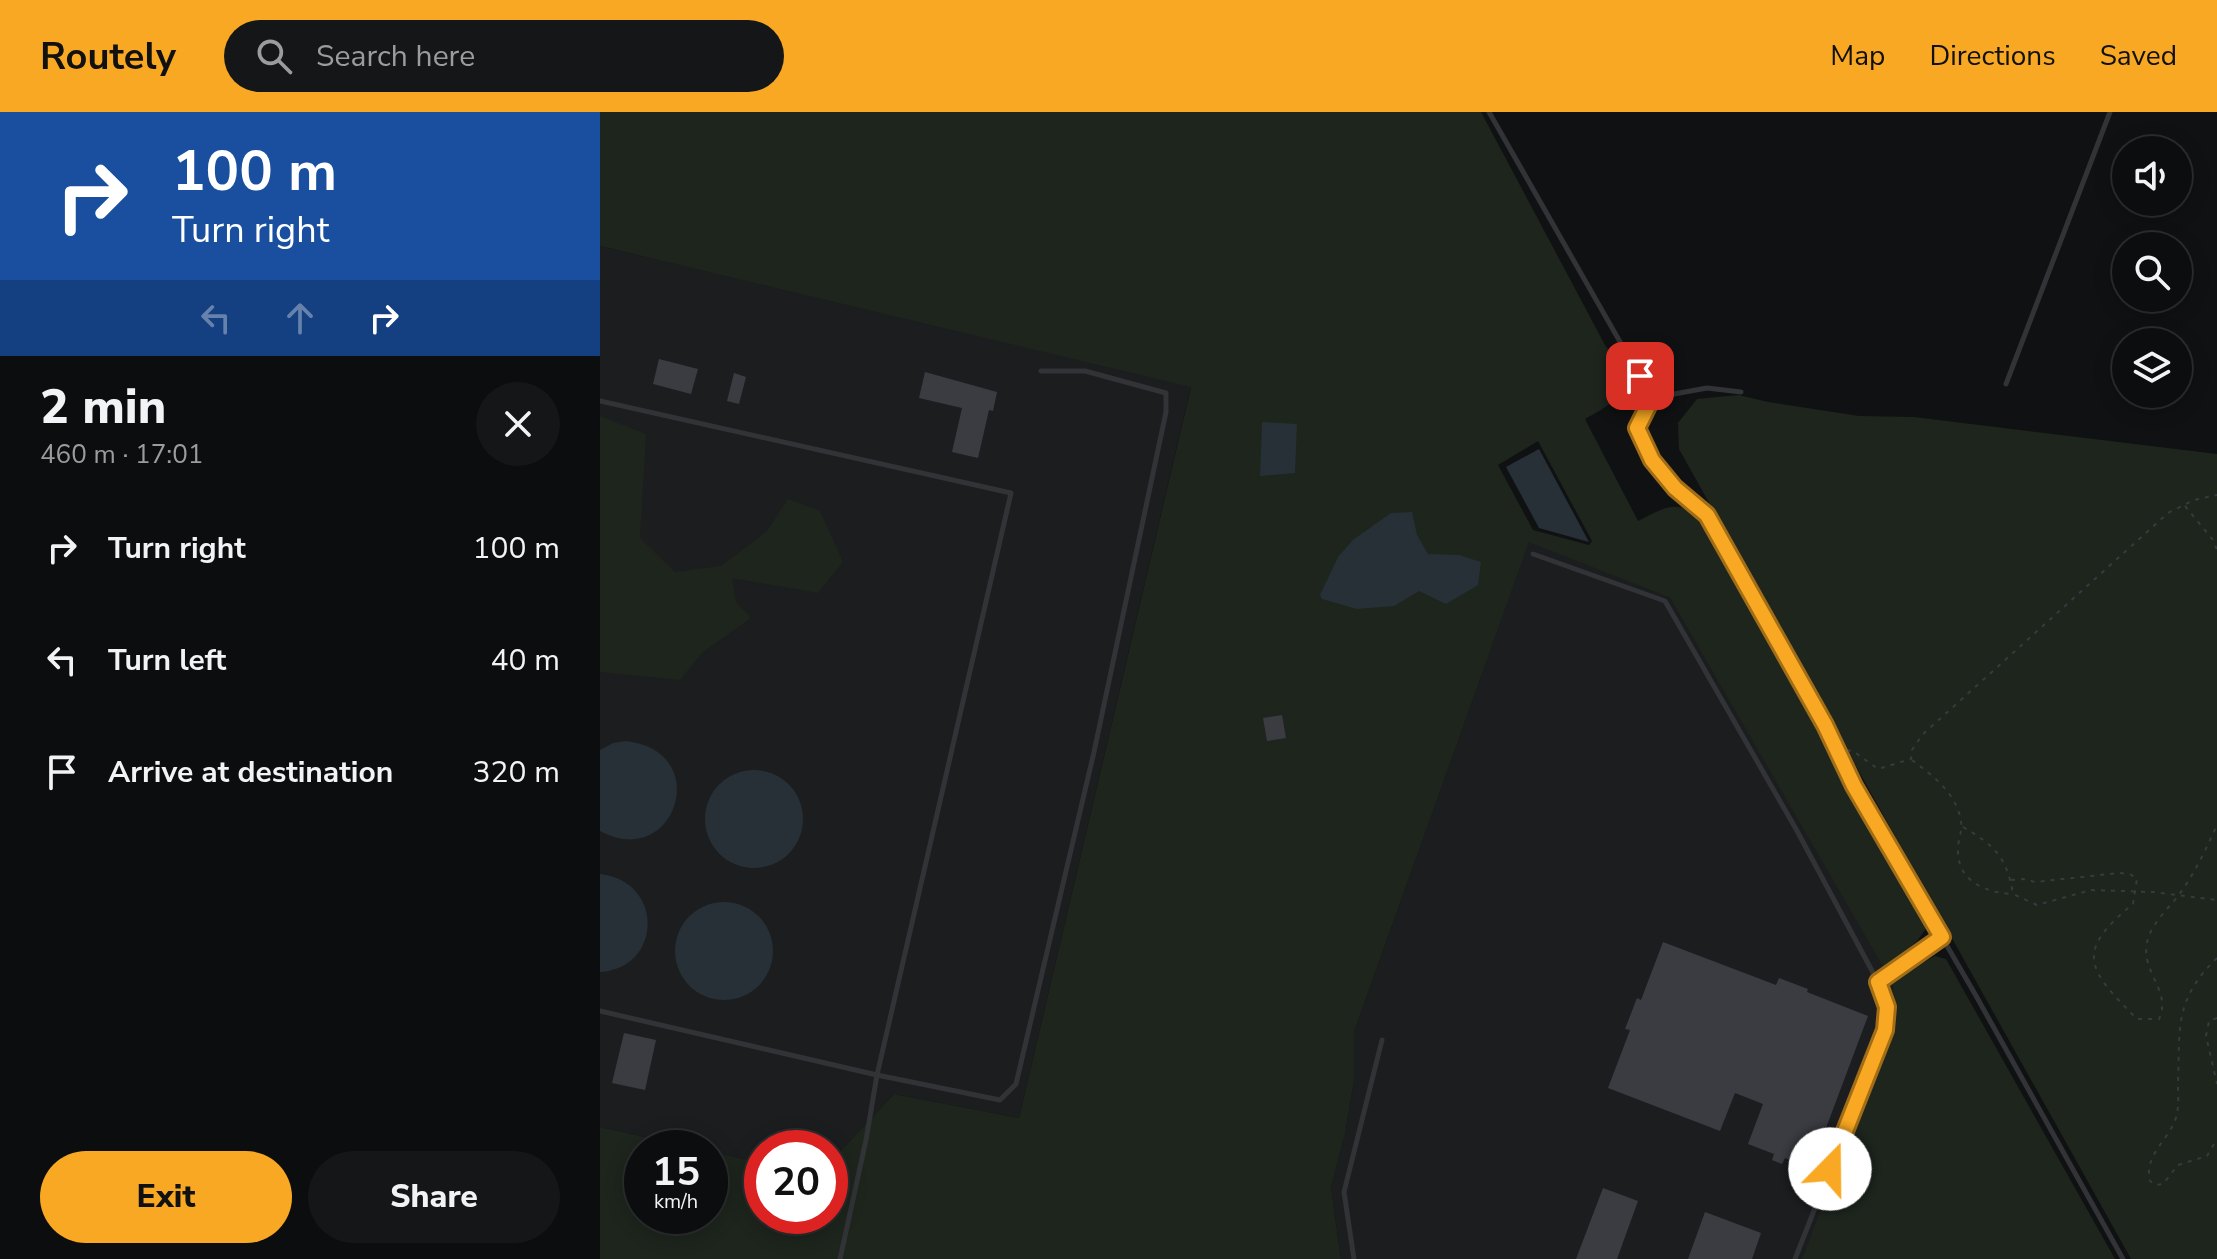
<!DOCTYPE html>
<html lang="en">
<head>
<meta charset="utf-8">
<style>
  body { margin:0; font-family:"Nunito Sans",sans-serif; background:#151617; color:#f1f3f6; height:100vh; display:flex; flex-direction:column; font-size:30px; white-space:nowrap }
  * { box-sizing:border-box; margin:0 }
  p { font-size:26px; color:#9a9c9e }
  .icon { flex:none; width:44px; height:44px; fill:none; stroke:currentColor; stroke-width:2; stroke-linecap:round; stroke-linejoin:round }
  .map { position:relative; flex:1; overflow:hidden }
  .panel { display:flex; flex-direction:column; background:#0c0d0e; width:600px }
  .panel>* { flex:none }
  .top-card { background:#1a4fa0; color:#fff; overflow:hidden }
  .buttons { position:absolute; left:1512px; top:24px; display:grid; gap:16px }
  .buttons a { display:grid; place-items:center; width:80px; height:80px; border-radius:50%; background:#0c0d0e; box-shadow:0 4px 20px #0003,0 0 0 2px #2c2d2e; font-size:40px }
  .speed { position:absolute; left:24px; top:1018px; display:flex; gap:16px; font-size:40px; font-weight:700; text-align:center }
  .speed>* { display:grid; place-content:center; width:104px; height:104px; border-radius:50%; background:#0c0d0e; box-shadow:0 4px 20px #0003,0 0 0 2px #2c2d2e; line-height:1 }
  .speed small { font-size:20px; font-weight:400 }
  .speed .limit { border:12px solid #d22; background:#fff; color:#111 }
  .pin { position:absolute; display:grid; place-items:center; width:68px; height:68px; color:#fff; margin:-34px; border-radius:16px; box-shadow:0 4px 12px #0006 }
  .me { position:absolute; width:88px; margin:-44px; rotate:22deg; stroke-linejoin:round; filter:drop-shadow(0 0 6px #0008) }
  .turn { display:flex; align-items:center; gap:28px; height:168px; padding:0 40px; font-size:36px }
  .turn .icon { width:104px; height:104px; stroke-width:2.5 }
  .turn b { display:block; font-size:56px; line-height:68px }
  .lanes { display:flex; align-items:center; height:76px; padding:0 40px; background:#0003; justify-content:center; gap:40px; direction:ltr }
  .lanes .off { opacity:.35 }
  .round { display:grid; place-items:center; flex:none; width:84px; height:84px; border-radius:42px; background:#151617 }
  .summary { display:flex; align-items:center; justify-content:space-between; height:136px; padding:0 40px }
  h1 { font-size:48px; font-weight:800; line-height:60px }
  .primary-button { display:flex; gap:16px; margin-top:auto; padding:16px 40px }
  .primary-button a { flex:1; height:92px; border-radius:48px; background:#f8a822; color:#111; font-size:32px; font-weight:800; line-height:92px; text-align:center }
  .primary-button a+a { background:#151617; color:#f1f3f6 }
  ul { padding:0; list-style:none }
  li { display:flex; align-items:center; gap:24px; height:112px; padding:0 40px }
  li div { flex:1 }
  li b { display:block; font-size:30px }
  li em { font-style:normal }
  header { display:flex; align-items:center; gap:48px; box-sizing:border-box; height:112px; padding:0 40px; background:#f8a822; color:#111 }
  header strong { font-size:38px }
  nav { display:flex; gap:44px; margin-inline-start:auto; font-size:28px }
  .search { width:560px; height:72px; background:#151617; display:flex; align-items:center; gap:20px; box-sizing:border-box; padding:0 28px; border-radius:44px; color:#9a9c9e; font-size:30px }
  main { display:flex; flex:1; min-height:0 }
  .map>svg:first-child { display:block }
  .built { fill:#1c1d1f }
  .green { fill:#1d251d; fill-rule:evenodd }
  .water { fill:#273036 }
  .building { fill:#3b3c42 }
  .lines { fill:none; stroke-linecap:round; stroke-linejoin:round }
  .path { stroke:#373a3e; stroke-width:2; stroke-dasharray:4 6; stroke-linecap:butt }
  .service { stroke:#313337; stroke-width:5 }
  .route-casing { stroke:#a16d16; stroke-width:20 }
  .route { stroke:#f8a822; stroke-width:14 }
</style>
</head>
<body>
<header>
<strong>Routely</strong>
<div class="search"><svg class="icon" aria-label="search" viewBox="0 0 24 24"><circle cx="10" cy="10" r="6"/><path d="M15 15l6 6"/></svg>Search here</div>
<nav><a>Map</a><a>Directions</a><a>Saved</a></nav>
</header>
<main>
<section class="panel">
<div class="top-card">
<div class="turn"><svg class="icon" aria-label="right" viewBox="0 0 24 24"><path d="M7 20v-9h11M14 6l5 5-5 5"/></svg><div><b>100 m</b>Turn right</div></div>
<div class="lanes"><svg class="icon off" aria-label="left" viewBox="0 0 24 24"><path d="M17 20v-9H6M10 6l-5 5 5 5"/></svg><svg class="icon off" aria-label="ahead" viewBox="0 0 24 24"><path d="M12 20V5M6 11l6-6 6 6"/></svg><svg class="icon" aria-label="right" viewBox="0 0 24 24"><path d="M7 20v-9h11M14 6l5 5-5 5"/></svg></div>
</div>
<div class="summary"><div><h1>2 min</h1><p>460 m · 17:01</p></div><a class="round"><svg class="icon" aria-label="close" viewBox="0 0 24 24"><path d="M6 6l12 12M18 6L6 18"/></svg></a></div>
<ul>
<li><svg class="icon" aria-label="right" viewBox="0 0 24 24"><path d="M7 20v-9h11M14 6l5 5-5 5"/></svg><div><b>Turn right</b></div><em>100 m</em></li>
<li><svg class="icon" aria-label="left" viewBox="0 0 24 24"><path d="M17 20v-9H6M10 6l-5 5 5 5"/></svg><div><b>Turn left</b></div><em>40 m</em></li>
<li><svg class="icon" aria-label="arrive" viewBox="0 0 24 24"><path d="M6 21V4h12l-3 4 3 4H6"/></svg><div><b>Arrive at destination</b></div><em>320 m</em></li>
</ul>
<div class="primary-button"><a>Exit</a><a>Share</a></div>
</section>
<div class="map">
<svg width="1617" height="1147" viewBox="0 0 1617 1147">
  <rect width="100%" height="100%" fill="#101112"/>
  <g class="built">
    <polygon points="0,134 591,274 419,1006 294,982 230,1050 230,1036 162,1036 162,1051 110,1039 110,1036 95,1036 0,1015"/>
    <polygon points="929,429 1070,486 1304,888 1209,1147 741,1147 731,1076 745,1022 754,968 754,920"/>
  </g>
  <g class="green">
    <path d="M 0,0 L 881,0 L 1005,233 L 1027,265 C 1024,287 1003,297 985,307 L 1038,409 C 1064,396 1078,385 1103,409 L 1328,814 L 1317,829 L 1285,858 L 1070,486 L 929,430 L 754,920 L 754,968 L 745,1022 L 731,1076 L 741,1147 L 0,1147 L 0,1015 L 95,1036 L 42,1036 L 42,1104 L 110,1104 L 110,1039 L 162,1051 L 162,1104 L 230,1104 L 230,1050 L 294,982 L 419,1006 L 591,275 L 0,134 ZM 938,329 L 992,429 L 989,433 L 933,418 L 898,353 Z"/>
    <polygon points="1139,283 1168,290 1259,304 1314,305 1617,342 1617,1147 1531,1147 1079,337 1078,311 1097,287"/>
    <polygon points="0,304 46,322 40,426 75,460 121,454 166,420 188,387 220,399 243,450 218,481 132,466 136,490 151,506 103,540 80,568 0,560"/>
    <polygon points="1335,844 1346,847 1515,1147 1202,1147 1292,914 1295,893 1292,868"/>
  </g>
  <g class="water">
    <polygon points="662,310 697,312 695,361 660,364"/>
    <polygon points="939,337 989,430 939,416 906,355"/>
    <polygon points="812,400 817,423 828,442 859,443 881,450 878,473 846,492 819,479 794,494 757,497 722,487 720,483 738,445 753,428 791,401"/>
    <path d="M 26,629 C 115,639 75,760 0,719 L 0,638 L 13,631 Z"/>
    <circle cx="154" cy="707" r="49"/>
    <path d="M 0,762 C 64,769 63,856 0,860 Z"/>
    <circle cx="124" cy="839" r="49"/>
  </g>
  <g class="building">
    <polygon points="59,247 98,257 91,282 53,272"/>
    <polygon points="325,260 397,280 393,299 389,298 378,346 352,340 362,296 319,286"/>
    <polygon points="134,261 146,265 139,292 127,289"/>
    <polygon points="682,603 686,626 667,629 663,606"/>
    <polygon points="1063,830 1176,873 1179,866 1208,877 1207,880 1268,904 1211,1056 1185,1046 1182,1052 1172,1048 1174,1042 1148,1032 1163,992 1135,981 1120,1019 1008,976 1030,918 1025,917 1037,886 1041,888"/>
    <polygon points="24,921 56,928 45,978 12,971"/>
    <polygon points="1003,1076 1038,1089 1017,1147 976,1147"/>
    <polygon points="1105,1100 1161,1121 1152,1147 1088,1147"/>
  </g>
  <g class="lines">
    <g class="path">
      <polyline points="1585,394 1613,428 1617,438"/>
      <polyline points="1247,638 1253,639 1278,657 1311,647 1312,638 1322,623 1568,401 1594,388 1617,383"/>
      <path d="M 1312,648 C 1330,662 1350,676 1358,698 C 1366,719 1357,723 1358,741 C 1359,770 1386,780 1411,782"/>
      <path d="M 1363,715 C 1394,733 1407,745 1413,782 L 1437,793 L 1491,778 L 1552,780 L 1617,788"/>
      <path d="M 1411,768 L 1424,767 L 1435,770 L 1519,761 L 1530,762 L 1537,767 L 1533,792 C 1474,840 1487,857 1537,907 L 1559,907 C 1573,877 1536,858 1549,824 C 1555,808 1568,797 1578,784 C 1594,763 1606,737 1617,713"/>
      <path d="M 1617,846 C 1574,888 1580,915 1578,971 C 1578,981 1579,992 1577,1002 C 1572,1026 1543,1042 1550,1069 L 1556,1073 L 1563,1072 L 1578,1053 L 1607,1044 L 1617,1027"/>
      <polyline points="1617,906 1609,909 1606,924 1617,972"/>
    </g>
    <g class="service">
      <polyline points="889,0 1052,286"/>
      <polyline points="1406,272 1510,0"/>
      <path d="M 1141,280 L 1107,276 L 1052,286 L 1037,316 C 1047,339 1057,359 1076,377 C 1088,389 1104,397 1113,413 L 1225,613 L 1254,674 L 1375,882 L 1523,1147"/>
      <polyline points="0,289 411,381 277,963 0,899"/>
      <polyline points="933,442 1065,489 1196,717 1278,870 1287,895 1285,918 1195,1147"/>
      <polyline points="1278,870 1342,825"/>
      <polyline points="240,1147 266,1028 277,963 400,988 416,972 494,640 566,300 566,281 485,259 441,259"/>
      <polyline points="754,1147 744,1080 782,928"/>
    </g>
  </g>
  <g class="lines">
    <defs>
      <polyline id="route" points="1040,264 1052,286 1037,316 1052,348 1075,376 1107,403 1225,613 1254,674 1342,825 1278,870 1287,895 1285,918 1230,1057"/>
    </defs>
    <use href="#route" class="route-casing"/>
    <use href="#route" class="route"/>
  </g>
</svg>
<div class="buttons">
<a><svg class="icon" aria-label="sound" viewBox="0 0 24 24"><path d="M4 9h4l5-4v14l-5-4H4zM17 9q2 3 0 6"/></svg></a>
<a><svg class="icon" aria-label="search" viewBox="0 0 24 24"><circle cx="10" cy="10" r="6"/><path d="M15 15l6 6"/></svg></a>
<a><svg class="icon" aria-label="layers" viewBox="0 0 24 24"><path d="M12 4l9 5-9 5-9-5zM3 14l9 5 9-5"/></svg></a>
</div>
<div class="speed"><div>15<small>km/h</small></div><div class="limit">20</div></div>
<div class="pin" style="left:1040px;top:264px;background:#d93025"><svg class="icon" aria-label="arrive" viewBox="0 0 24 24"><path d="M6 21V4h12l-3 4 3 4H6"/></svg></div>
<svg class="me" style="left:1230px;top:1057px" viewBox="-20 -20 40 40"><circle r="19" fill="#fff"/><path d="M0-13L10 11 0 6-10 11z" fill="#f8a822"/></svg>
</div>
</main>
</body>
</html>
